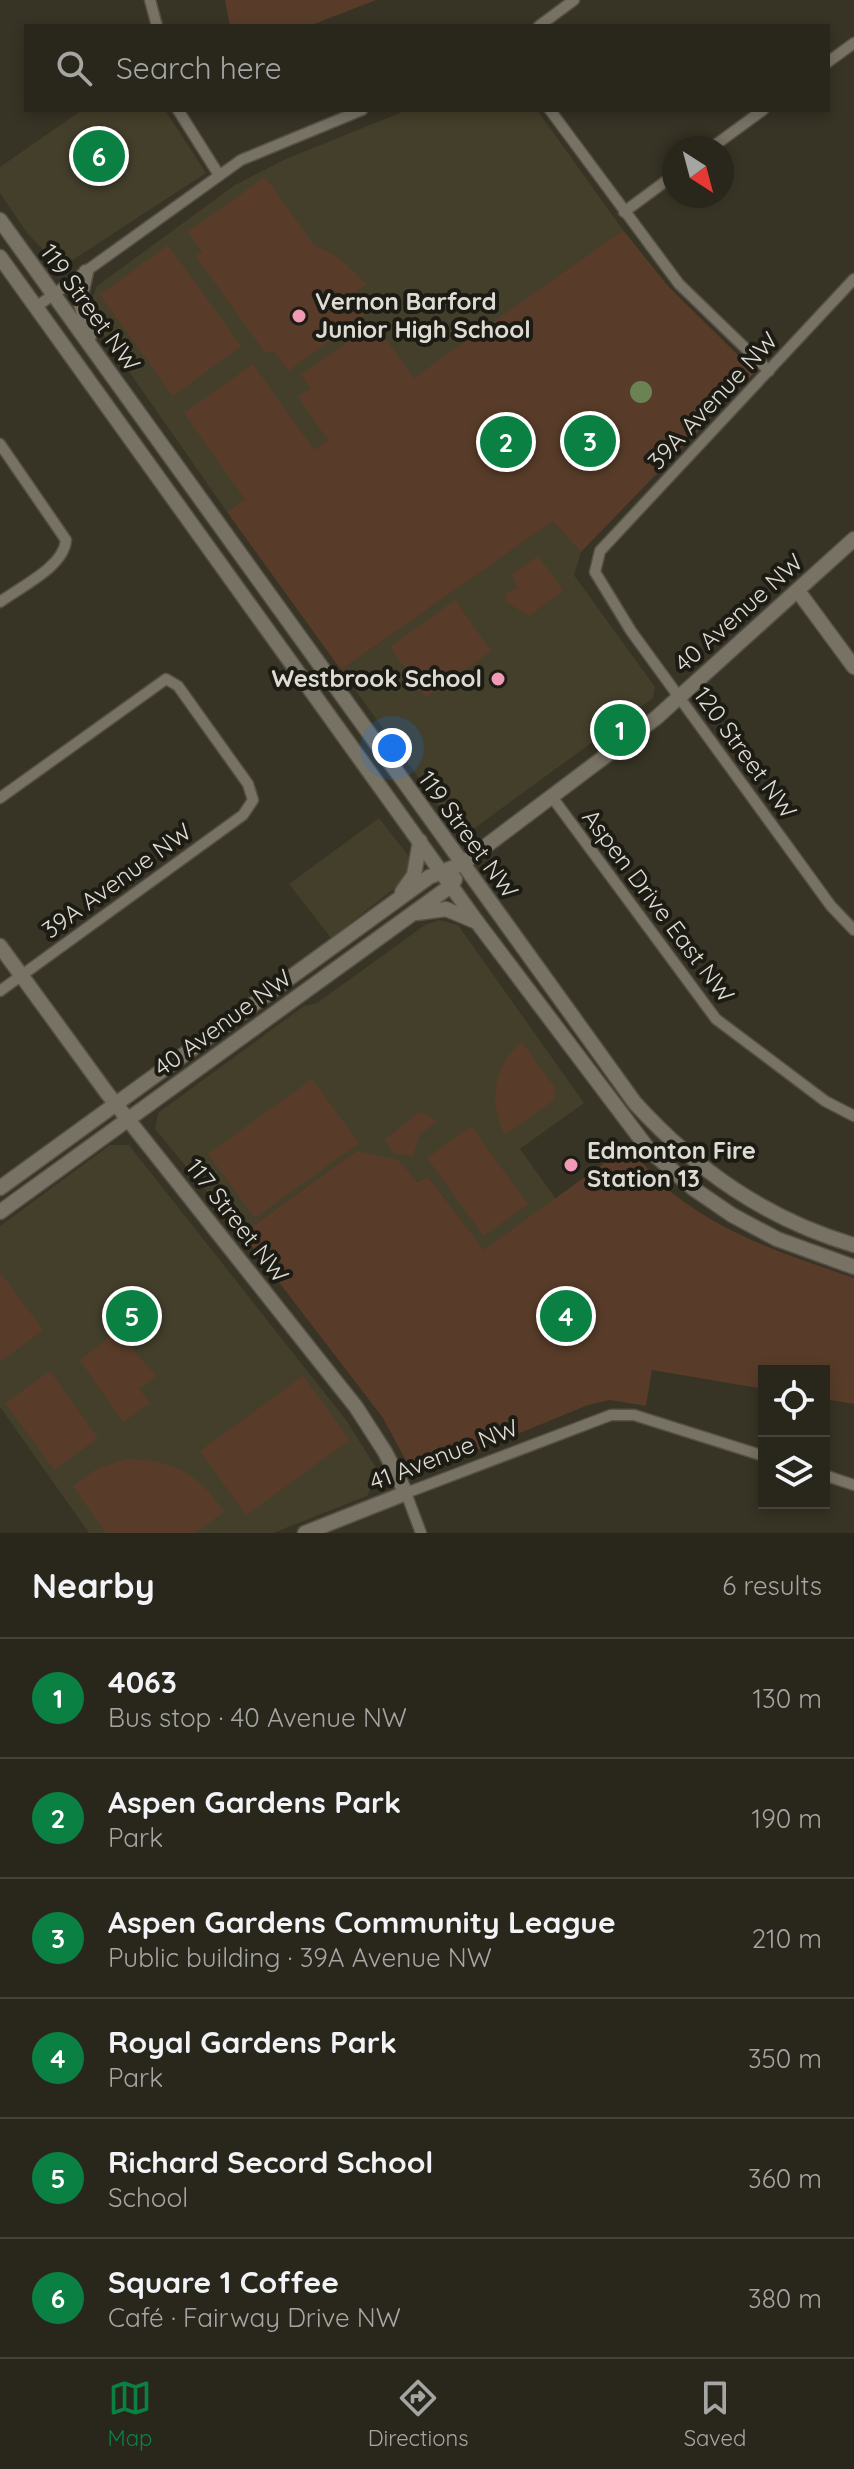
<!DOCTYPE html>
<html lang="en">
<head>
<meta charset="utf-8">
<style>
  :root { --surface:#29261c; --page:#353229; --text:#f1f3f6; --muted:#a5a5a3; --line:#45433b; --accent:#0b8043 }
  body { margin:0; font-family:Quicksand,sans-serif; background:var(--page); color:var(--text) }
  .controls { position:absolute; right:24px; bottom:24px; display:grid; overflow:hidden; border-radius:0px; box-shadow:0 4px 12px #0003 }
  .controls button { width:72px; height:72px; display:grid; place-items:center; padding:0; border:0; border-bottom:2px solid var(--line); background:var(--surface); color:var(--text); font:40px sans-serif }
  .compass { position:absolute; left:662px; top:136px; width:72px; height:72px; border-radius:50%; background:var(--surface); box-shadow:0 4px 12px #0003; rotate:144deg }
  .you { position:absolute; left:392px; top:748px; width:28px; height:28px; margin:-20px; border:6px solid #fff; border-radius:50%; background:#1a73e8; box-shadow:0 0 0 12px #1a73e833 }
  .badge { display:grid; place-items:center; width:52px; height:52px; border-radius:50%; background:var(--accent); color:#fff; font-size:26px; font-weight:700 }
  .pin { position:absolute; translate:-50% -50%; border:4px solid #fff; box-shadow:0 2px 8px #0006 }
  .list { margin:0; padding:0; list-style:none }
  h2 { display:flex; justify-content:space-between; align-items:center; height:104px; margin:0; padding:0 32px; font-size:34px }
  h2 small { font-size:26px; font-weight:400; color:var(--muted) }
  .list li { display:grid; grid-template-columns:52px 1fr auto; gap:24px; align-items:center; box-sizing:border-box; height:120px; padding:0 32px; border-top:2px solid var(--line) }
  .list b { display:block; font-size:30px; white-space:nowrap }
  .list p { margin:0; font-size:26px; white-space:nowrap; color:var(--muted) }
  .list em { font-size:26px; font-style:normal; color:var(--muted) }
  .icon { flex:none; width:44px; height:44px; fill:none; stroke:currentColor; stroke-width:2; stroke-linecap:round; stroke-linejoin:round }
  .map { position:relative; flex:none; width:854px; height:1533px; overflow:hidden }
  .search { position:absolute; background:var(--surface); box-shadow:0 4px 12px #0003; left:24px; right:24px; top:24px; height:88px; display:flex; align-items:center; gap:20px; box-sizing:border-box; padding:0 28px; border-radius:0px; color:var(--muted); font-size:30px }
  .sheet { height:824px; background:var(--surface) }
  nav { display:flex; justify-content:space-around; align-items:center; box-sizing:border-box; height:112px; border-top:2px solid var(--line); background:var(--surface); font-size:22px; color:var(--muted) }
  nav a { display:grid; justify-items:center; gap:4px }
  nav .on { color:var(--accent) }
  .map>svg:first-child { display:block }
  .built { fill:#443f2b }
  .green { fill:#583c29 }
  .water { fill:#6b8354 }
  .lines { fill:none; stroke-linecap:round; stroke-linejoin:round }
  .street-casing { stroke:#545045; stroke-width:13 }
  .secondary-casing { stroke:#545045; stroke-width:17 }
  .street { stroke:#777263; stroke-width:10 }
  .secondary { stroke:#777263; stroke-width:14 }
  .poi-dot { fill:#f09ab6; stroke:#1c1b14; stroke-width:3 }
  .labels { text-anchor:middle; stroke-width:8; stroke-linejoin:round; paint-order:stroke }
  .poi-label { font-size:24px; font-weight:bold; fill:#dedbd3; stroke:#1c1b14; text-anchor:start }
  .street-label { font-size:24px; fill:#dedbd3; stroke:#1c1b14 }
</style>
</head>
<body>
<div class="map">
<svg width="854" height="1533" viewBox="0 0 854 1533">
  <rect width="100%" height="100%" fill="#373325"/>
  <g class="built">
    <path d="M82 110H165L206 173 65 265 56 263 27 233 0 193V167Z"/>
    <path d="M407 110H537L623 230 227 512 100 330 91 301 97 286 235 185 286 159Z"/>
    <path d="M554 520 581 552 574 575 655 687 653 698 468 833 460 823H451L341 670Z"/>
    <path d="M379 818 410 858 411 865 405 880 331 938 289 884Z"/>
    <path d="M440 920 458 925 584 1103 520 1149 556 1199 484 1251 428 1177 417 1182 356 1151 242 1234 155 1129 158 1113 304 1006 317 1003 425 925Z"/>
    <path d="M110 1145H129L346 1420 379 1472 367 1496 273 1533H89L0 1407V1226Z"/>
  </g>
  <g class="green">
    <path d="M225 0H376L309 26H230Z"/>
    <path d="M265 177 314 245 339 258 366 284 351 295 365 315 288 371 273 350 266 354 196 256 202 252 188 232Z"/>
    <path d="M623 230 667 285 755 372 581 552 553 521 341 670 227 512 245 499 184 413 253 364 314 450 328 440 297 396 311 389 301 375 374 323 414 378Z"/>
    <path d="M168 245 241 346 173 396 100 295Z"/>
    <path d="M538 556 563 590 529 616 506 602V594L517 588 512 574Z"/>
    <path d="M455 600 491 651 426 698 390 647Z"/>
    <path d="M522 1042 555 1088 554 1100 505 1135C488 1101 493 1066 522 1042Z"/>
    <path d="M312 1079 359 1143 255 1218 208 1154Z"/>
    <path d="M419 1112 438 1121 419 1135 413 1156 393 1153 385 1140Z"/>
    <path d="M471 1126 528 1204 484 1236 427 1158Z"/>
    <path d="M629 1145C639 1157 649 1173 661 1183 714 1232 787 1255 854 1278V1404L824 1399V1371H764V1389L652 1370 646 1406 610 1400 588 1405 414 1476 383 1418 242 1234 356 1151 398 1160 417 1182 428 1177 484 1250Z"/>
    <path d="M0 1272 43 1330 0 1362Z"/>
    <path d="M117 1331 156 1376 139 1389 150 1403 123 1422 80 1360Z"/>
    <path d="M50 1371 98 1438 54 1470 5 1403Z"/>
    <path d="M303 1376 350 1440 246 1515 200 1451Z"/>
    <path d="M126 1459C172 1459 199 1474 224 1512L195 1533H106L73 1486 98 1468Z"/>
  </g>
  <circle class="water" cx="641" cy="392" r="11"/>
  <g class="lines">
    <defs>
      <g id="street">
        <path d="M150 0 157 26"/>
        <path d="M539 26 574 0"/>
        <path d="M828 62 854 43"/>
        <path d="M178 110 219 175"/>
        <path d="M550 110 679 284 769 371"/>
        <path d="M711 148 763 110"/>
        <path d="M624 212 674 175"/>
        <path d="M854 279 600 551 595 572 631 631 831 906 854 930"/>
        <path d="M36 307 241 160 362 110"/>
        <path d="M0 444 66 540C64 567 20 587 0 602"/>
        <path d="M552 797 716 1019 825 1101 854 1116"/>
        <path d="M0 798 166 679 178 686 248 784 253 800 243 815 0 991"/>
        <path d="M824 1475 854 1485"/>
        <path d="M421 1533 406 1493 611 1415H634L764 1456"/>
      </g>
      <g id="secondary">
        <path d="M0 220 635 1103C696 1170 766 1219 854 1245"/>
        <path d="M0 257 477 922 649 1150 694 1189 732 1215 777 1239 854 1267"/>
        <path d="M86 272 80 299 89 336"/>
        <path d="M798 591 854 667"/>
        <path d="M402 892 414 875 420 841"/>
        <path d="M417 913 446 909 477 922"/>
        <path d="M0 946 107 1093 356 1407 385 1452 406 1493 305 1533"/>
        <path d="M0 1188 429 877 462 864 656 718 854 539"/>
        <path d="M0 1212 452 885 455 879"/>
      </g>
    </defs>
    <use href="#street" class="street-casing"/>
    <use href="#secondary" class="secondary-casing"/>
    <use href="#street" class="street"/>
    <use href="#secondary" class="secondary"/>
  </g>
  <g class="poi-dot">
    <circle cx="299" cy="316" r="8"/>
    <circle cx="498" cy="679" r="8"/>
    <circle cx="571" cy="1165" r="8"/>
  </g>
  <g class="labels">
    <g class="poi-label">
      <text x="315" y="310">Vernon Barford<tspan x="315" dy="28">Junior High School</tspan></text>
      <text x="482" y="687" text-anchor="end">Westbrook School</text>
      <text x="587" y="1159">Edmonton Fire<tspan x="587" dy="28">Station 13</tspan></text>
    </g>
    <g class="street-label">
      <text transform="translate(90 308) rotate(54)" y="8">119 Street NW</text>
      <text transform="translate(713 401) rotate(-47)" y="8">39A Avenue NW</text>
      <text transform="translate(739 613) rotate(-42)" y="8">40 Avenue NW</text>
      <text transform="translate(745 753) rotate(54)" y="8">120 Street NW</text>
      <text transform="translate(468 835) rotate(54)" y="8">119 Street NW</text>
      <text transform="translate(117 881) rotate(-36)" y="8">39A Avenue NW</text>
      <text transform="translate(658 906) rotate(53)" y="8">Aspen Drive East NW</text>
      <text transform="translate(223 1023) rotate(-36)" y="8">40 Avenue NW</text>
      <text transform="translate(237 1221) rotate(52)" y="8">117 Street NW</text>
      <text transform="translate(444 1455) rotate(-21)" y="8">41 Avenue NW</text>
    </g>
  </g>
</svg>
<div class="controls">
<button><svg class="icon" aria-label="locate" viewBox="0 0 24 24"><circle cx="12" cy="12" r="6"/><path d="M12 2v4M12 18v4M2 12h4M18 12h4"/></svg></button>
<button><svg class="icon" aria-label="layers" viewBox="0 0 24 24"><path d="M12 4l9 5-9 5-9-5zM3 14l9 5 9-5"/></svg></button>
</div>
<svg class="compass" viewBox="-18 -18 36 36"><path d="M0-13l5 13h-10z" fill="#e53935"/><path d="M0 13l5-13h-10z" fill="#a5a5a3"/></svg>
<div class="you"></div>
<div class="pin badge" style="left:620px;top:730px">1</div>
<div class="pin badge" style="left:506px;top:442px">2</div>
<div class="pin badge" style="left:590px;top:441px">3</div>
<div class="pin badge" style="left:566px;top:1316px">4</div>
<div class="pin badge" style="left:132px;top:1316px">5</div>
<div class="pin badge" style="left:99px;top:156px">6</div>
<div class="search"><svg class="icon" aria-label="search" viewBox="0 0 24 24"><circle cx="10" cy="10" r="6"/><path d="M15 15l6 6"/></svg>Search here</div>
</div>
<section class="sheet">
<h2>Nearby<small>6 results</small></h2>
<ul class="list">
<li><span class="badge">1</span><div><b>4063</b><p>Bus stop · 40 Avenue NW</p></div><em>130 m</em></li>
<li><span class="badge">2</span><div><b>Aspen Gardens Park</b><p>Park</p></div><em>190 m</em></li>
<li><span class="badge">3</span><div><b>Aspen Gardens Community League</b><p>Public building · 39A Avenue NW</p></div><em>210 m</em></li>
<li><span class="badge">4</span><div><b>Royal Gardens Park</b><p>Park</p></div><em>350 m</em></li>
<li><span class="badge">5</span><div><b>Richard Secord School</b><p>School</p></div><em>360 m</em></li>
<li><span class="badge">6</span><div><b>Square 1 Coffee</b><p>Café · Fairway Drive NW</p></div><em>380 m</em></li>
</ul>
</section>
<nav>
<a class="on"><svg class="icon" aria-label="map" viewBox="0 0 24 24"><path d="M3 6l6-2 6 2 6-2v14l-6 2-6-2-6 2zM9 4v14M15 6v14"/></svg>Map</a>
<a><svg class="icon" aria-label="directions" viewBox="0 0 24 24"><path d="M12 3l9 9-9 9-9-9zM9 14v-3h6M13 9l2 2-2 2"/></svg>Directions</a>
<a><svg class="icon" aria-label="saved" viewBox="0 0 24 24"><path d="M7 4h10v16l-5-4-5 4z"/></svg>Saved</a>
</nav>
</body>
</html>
